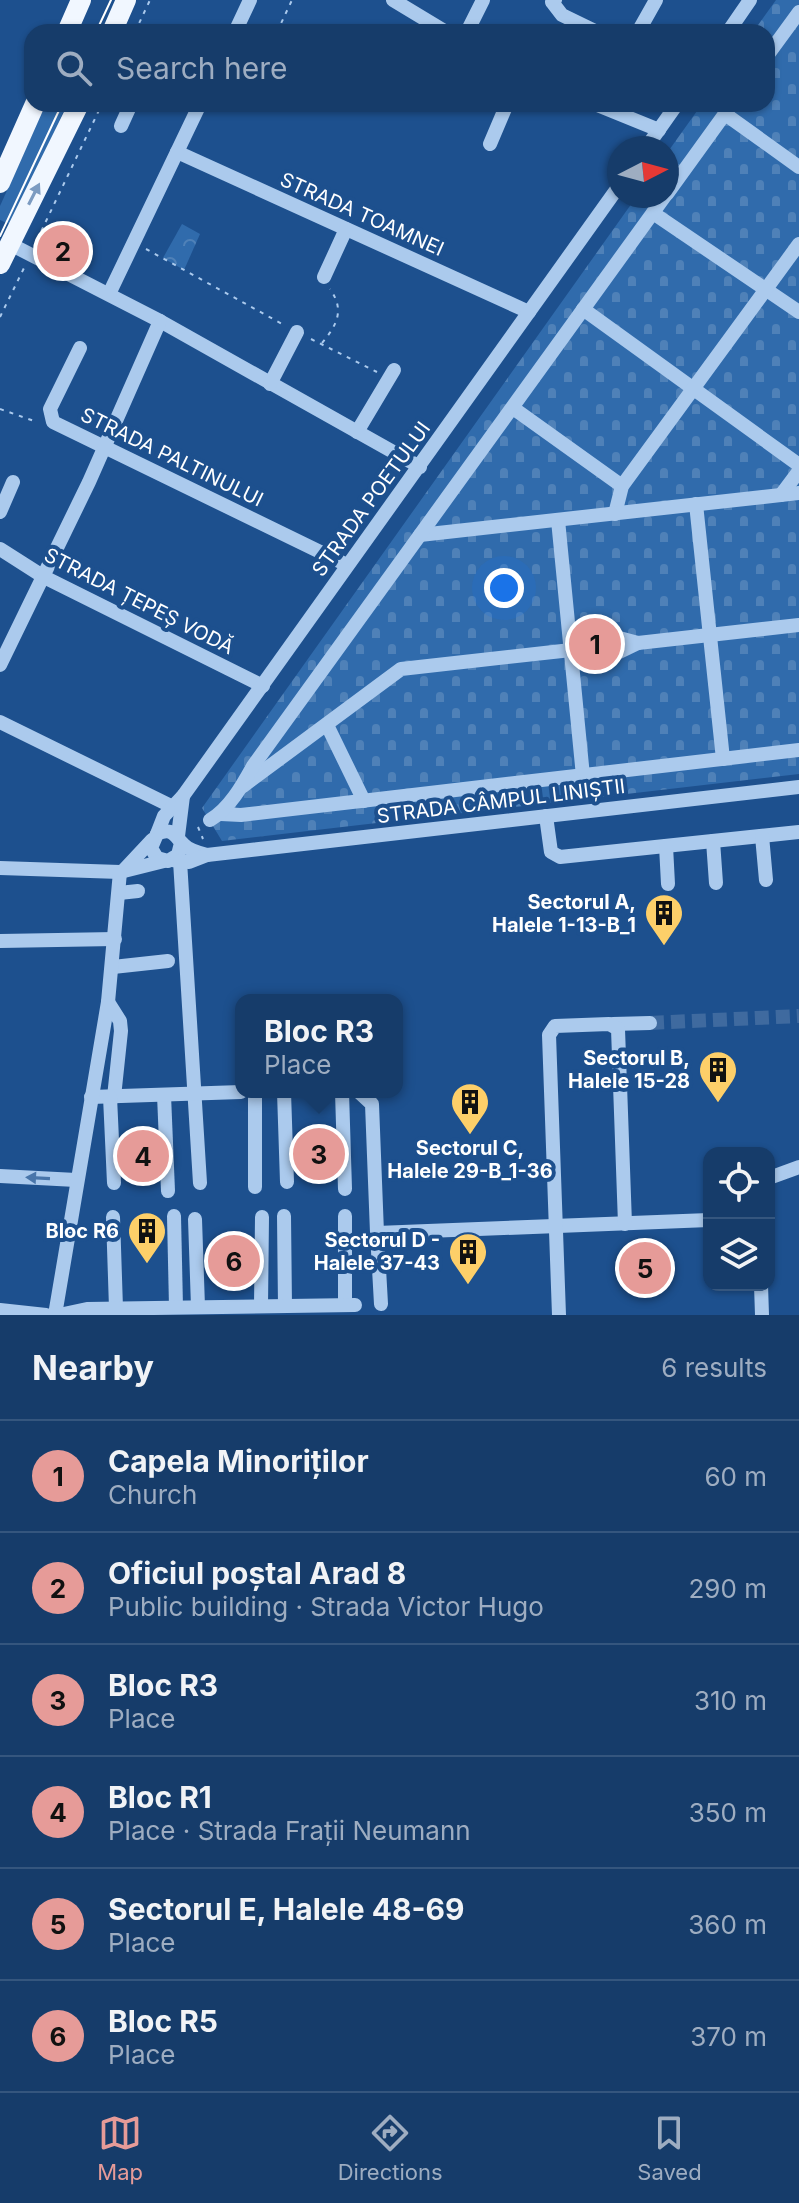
<!DOCTYPE html>
<html lang="en">
<head>
<meta charset="utf-8">
<style>
  :root { --surface:#163c6a; --page:#234772; --text:#f1f3f6; --muted:#9eadc1; --line:#35567e; --accent:#e69b98 }
  body { margin:0; font-family:Inter,sans-serif; background:var(--page); color:var(--text) }
  .controls { position:absolute; right:24px; bottom:24px; display:grid; overflow:hidden; border-radius:16px; box-shadow:0 2px 6px #0004 }
  .controls button { width:72px; height:72px; display:grid; place-items:center; padding:0; border:0; border-bottom:2px solid var(--line); background:var(--surface); color:var(--text); font:40px sans-serif }
  .compass { position:absolute; left:607px; top:136px; width:72px; height:72px; border-radius:50%; background:var(--surface); box-shadow:0 2px 6px #0004; rotate:84deg }
  .you { position:absolute; left:504px; top:588px; width:28px; height:28px; margin:-20px; border:6px solid #fff; border-radius:50%; background:#1a73e8; box-shadow:0 0 0 12px #1a73e833 }
  .badge { display:grid; place-items:center; width:52px; height:52px; border-radius:50%; background:var(--accent); color:#111; font-size:26px; font-weight:700 }
  .pin { position:absolute; translate:-50% -50%; border:4px solid #fff; box-shadow:0 2px 8px #0006 }
  .popup { position:absolute; left:235px; top:994px; width:168px; height:104px; box-sizing:border-box; display:grid; place-content:center; border-radius:16px; background:var(--surface); filter:drop-shadow(0 2px 6px #0005); font-size:26px; white-space:nowrap; color:var(--muted) }
  .popup b { font-size:30px; color:var(--text) }
  .popup::after { content:''; position:absolute; left:50%; top:100%; margin-left:-16px; border:16px solid transparent; border-top-color:var(--surface) }
  .list { margin:0; padding:0; list-style:none }
  h2 { display:flex; justify-content:space-between; align-items:center; height:104px; margin:0; padding:0 32px; font-size:34px }
  h2 small { font-size:26px; font-weight:400; color:var(--muted) }
  .list li { display:grid; grid-template-columns:52px 1fr auto; gap:24px; align-items:center; box-sizing:border-box; height:112px; padding:0 32px; border-top:2px solid var(--line) }
  .list b { display:block; font-size:30px; white-space:nowrap }
  .list p { margin:0; font-size:26px; white-space:nowrap; color:var(--muted) }
  .list em { font-size:26px; font-style:normal; color:var(--muted) }
  .icon { flex:none; width:44px; height:44px; fill:none; stroke:currentColor; stroke-width:2; stroke-linecap:round; stroke-linejoin:round }
  .map { position:relative; flex:none; width:799px; height:1315px; overflow:hidden }
  .search { position:absolute; background:var(--surface); box-shadow:0 2px 6px #0004; left:24px; right:24px; top:24px; height:88px; display:flex; align-items:center; gap:20px; box-sizing:border-box; padding:0 28px; border-radius:24px; color:var(--muted); font-size:30px }
  .sheet { height:776px; background:var(--surface) }
  nav { display:flex; justify-content:space-around; align-items:center; box-sizing:border-box; height:112px; border-top:2px solid var(--line); background:var(--surface); font-size:22px; color:var(--muted) }
  nav a { display:grid; justify-items:center; gap:4px }
  nav .on { color:var(--accent) }
  .map>svg:first-child { display:block }
  .grass { fill:#306bac }
  .cemetery { fill:url(#cemetery-stones) }
  .park { fill:url(#park-crowns) }
  .lines { fill:none; stroke-linecap:round; stroke-linejoin:round }
  .minor-tunnel { stroke:#3f6a9f; stroke-width:14; stroke-dasharray:14 7; stroke-linecap:butt }
  .path { stroke:#abcaed; stroke-width:2; stroke-dasharray:4 6; stroke-linecap:butt }
  .minor { stroke:#abcaed; stroke-width:14 }
  .major { stroke:#f1f7ff; stroke-width:20 }
  .tram { stroke:#fff; stroke-width:2 }
  .oneway { fill:#7c9bc1 }
  .oneway2 { fill:#4875aa }
  .labels { text-anchor:middle; stroke-width:8; stroke-linejoin:round; paint-order:stroke }
  .street-label { font-size:20px; fill:#fff; stroke:#1d508e }
  .poi-label { font-size:20px; font-weight:bold; fill:#fff; stroke:#1d508e; text-anchor:end }
</style>
</head>
<body>
<div class="map">
<svg width="799" height="1315" viewBox="0 0 799 1315">
  <defs>
    <pattern id="cemetery-stones" width="16" height="16" patternUnits="userSpaceOnUse" patternTransform="scale(2)"><rect width="16" height="16" fill="#306bac"/><path d="M2 7V4a2 2 0 0 1 4 0v3zM10 15v-3a2 2 0 0 1 4 0v3z" fill="#4f81b8"/></pattern>
    <pattern id="park-crowns" width="20" height="18" patternUnits="userSpaceOnUse" patternTransform="scale(2)"><rect width="20" height="18" fill="#306bac"/><path d="M2 6a3 3 0 1 1 6 0M12 15a3 3 0 1 1 6 0" fill="none" stroke="#4f81b8"/></pattern>
  </defs>
  <rect width="100%" height="100%" fill="#1d508e"/>
  <path class="grass" d="M46 104H67L11 225 0 220V206Z"/>
  <path class="cemetery" d="M776 0H799V774L222 841 202 808 637 196H667V153L702 104H767V32H753Z"/>
  <path class="park" d="M182 224 200 234 184 270 163 258Z"/>
  <g class="lines">
    <path class="minor-tunnel" d="M650 1023 799 1016"/>
    <g class="path">
      <path d="M135 32 150 0"/>
      <path d="M277 32 292 0"/>
      <path d="M239 111 243 104"/>
      <path d="M37 240 102 104"/>
      <path d="M146 249 284 325"/>
      <path d="M0 317 24 268"/>
      <path d="M311 339 377 372"/>
      <path d="M322 343C337 325 345 310 330 289"/>
      <path d="M0 409 37 422"/>
      <path d="M198 827 203 839"/>
    </g>
    <g class="minor">
      <path d="M393 0 446 32"/>
      <path d="M555 0 552 2 562 15 597 32"/>
      <path d="M235 32 250 0"/>
      <path d="M467 32 483 0"/>
      <path d="M638 32 656 0"/>
      <path d="M728 32 750 0"/>
      <path d="M767 56 799 12"/>
      <path d="M595 104 659 130"/>
      <path d="M725 114 799 167"/>
      <path d="M121 126 131 104"/>
      <path d="M490 144 507 104"/>
      <path d="M646 148 677 104"/>
      <path d="M177 152 529 312"/>
      <path d="M667 194 732 104"/>
      <path d="M653 213 799 312"/>
      <path d="M10 244 160 321 420 467"/>
      <path d="M324 277 346 229"/>
      <path d="M109 294 200 104"/>
      <path d="M583 309 799 465"/>
      <path d="M80 348 50 409 53 422 347 565"/>
      <path d="M270 384 297 332"/>
      <path d="M513 408 622 486"/>
      <path d="M357 432 394 370"/>
      <path d="M781 495 799 471"/>
      <path d="M696 504 723 759"/>
      <path d="M0 512 13 482"/>
      <path d="M615 514 622 486 799 244"/>
      <path d="M558 520 583 776"/>
      <path d="M420 535 799 493"/>
      <path d="M0 549 44 577 263 686"/>
      <path d="M570 640 608 635 638 643 799 625"/>
      <path d="M572 659 611 656 638 643"/>
      <path d="M0 665 89 482 160 321"/>
      <path d="M0 722 171 806"/>
      <path d="M327 725 364 801"/>
      <path d="M243 786 401 669 571 650"/>
      <path d="M221 814 241 815 799 750"/>
      <path d="M546 816 551 852 560 857 799 832"/>
      <path d="M210 820C229 809 242 786 253 766L665 196"/>
      <path d="M157 834 164 816 183 796 619 186"/>
      <path d="M178 836 183 796"/>
      <path d="M762 836 766 880"/>
      <path d="M713 841 716 883"/>
      <path d="M181 843 178 855 168 861 157 858 151 848 157 834C172 827 174 835 183 844 188 850 199 853 207 855"/>
      <path d="M666 846 668 884"/>
      <path d="M172 860 189 862 207 855 799 787"/>
      <path d="M180 861 200 1183"/>
      <path d="M0 868 120 872 164 861"/>
      <path d="M123 871 152 840"/>
      <path d="M119 893 138 891"/>
      <path d="M0 941 115 939"/>
      <path d="M113 967 168 961"/>
      <path d="M108 1002 120 1021 121 1031 114 1097"/>
      <path d="M613 1024 650 1023"/>
      <path d="M255 1092V1187"/>
      <path d="M284 1092 287 1182"/>
      <path d="M342 1092 345 1189"/>
      <path d="M359 1092 372 1104 377 1233"/>
      <path d="M164 1095 168 1191"/>
      <path d="M91 1097 241 1092"/>
      <path d="M110 1097 114 1183"/>
      <path d="M0 1176 76 1180"/>
      <path d="M769 1178 799 1167"/>
      <path d="M174 1216 176 1307"/>
      <path d="M284 1216 285 1306"/>
      <path d="M113 1217 116 1308"/>
      <path d="M195 1219 198 1307"/>
      <path d="M761 1285 762 1315"/>
      <path d="M345 1304V1216"/>
      <path d="M381 1304 377 1233 709 1220"/>
      <path d="M261 1306 262 1217"/>
      <path d="M0 1310 46 1315"/>
      <path d="M55 1315 108 1002 120 872"/>
      <path d="M59 1315 87 1309 355 1305"/>
      <path d="M559 1315 549 1035 555 1026 609 1024 618 1029 625 1224"/>
    </g>
    <g class="major">
      <path d="M67 32 81 0"/>
      <path d="M112 32 126 0"/>
      <path d="M0 183 35 104"/>
      <path d="M0 264 79 104"/>
    </g>
    <g class="tram">
      <path d="M96 32 111 0"/>
      <path d="M0 236 62 104"/>
    </g>
  </g>
  <defs><path id="oneway-solid" d="M-6-.8H1V-3.2L6.5 0L1 3.2V.8H-6Z" transform="scale(2)"/></defs>
  <use class="oneway" href="#oneway-solid" transform="translate(34 194) rotate(-63)"/>
  <use class="oneway2" href="#oneway-solid" transform="translate(38 1178) rotate(-177)"/>
  <defs>
    <symbol id="building-pin" viewBox="-11 -11 22 30"><path d="M0 17L-7.5 6A9.5 9.5 0 1 1 7.5 6Z" fill="#fdcf69" stroke="#1d508e"/><path d="M-4-6H4V6H1V3H-1V6H-4ZM-2.5-4.3h1.7v1.8h-1.7ZM.8-4.3h1.7v1.8H.8ZM-2.5-1h1.7V.8h-1.7ZM.8-1h1.7V.8H.8Z" fill="#111"/></symbol>
  </defs>
  <g fill-rule="evenodd">
    <use href="#building-pin" x="642" y="891" width="44" height="60"/>
    <use href="#building-pin" x="696" y="1048" width="44" height="60"/>
    <use href="#building-pin" x="448" y="1080" width="44" height="60"/>
    <use href="#building-pin" x="125" y="1209" width="44" height="60"/>
    <use href="#building-pin" x="446" y="1230" width="44" height="60"/>
  </g>
  <g class="labels">
    <g class="street-label">
      <text transform="translate(362 214) rotate(24)" y="7">STRADA TOAMNEI</text>
      <text transform="translate(172 457) rotate(26)" y="7">STRADA PALTINULUI</text>
      <text transform="translate(371 499) rotate(-54)" y="7">STRADA POETULUI</text>
      <text transform="translate(139 601) rotate(27)" y="7">STRADA ȚEPEȘ VODĂ</text>
      <text transform="translate(501 801) rotate(-7)" y="7">STRADA CÂMPUL LINIȘTII</text>
    </g>
    <g class="poi-label">
      <text x="636" y="909">Sectorul A,<tspan x="636" dy="23">Halele 1-13-B_1</tspan></text>
      <text x="690" y="1065">Sectorul B,<tspan x="690" dy="23">Halele 15-28</tspan></text>
      <text x="470" y="1155" text-anchor="middle">Sectorul C,<tspan x="470" dy="23">Halele 29-B_1-36</tspan></text>
      <text x="119" y="1238">Bloc R6</text>
      <text x="440" y="1247">Sectorul D -<tspan x="440" dy="23">Halele 37-43</tspan></text>
    </g>
  </g>
</svg>
<div class="controls">
<button><svg class="icon" aria-label="locate" viewBox="0 0 24 24"><circle cx="12" cy="12" r="6"/><path d="M12 2v4M12 18v4M2 12h4M18 12h4"/></svg></button>
<button><svg class="icon" aria-label="layers" viewBox="0 0 24 24"><path d="M12 4l9 5-9 5-9-5zM3 14l9 5 9-5"/></svg></button>
</div>
<svg class="compass" viewBox="-18 -18 36 36"><path d="M0-13l5 13h-10z" fill="#e53935"/><path d="M0 13l5-13h-10z" fill="#9eadc1"/></svg>
<div class="you"></div>
<div class="pin badge" style="left:595px;top:644px">1</div>
<div class="pin badge" style="left:63px;top:251px">2</div>
<div class="pin badge" style="left:319px;top:1154px">3</div>
<div class="popup"><b>Bloc R3</b>Place</div>
<div class="pin badge" style="left:143px;top:1156px">4</div>
<div class="pin badge" style="left:645px;top:1268px">5</div>
<div class="pin badge" style="left:234px;top:1261px">6</div>
<div class="search"><svg class="icon" aria-label="search" viewBox="0 0 24 24"><circle cx="10" cy="10" r="6"/><path d="M15 15l6 6"/></svg>Search here</div>
</div>
<section class="sheet">
<h2>Nearby<small>6 results</small></h2>
<ul class="list">
<li><span class="badge">1</span><div><b>Capela Minoriților</b><p>Church</p></div><em>60 m</em></li>
<li><span class="badge">2</span><div><b>Oficiul poștal Arad 8</b><p>Public building · Strada Victor Hugo</p></div><em>290 m</em></li>
<li><span class="badge">3</span><div><b>Bloc R3</b><p>Place</p></div><em>310 m</em></li>
<li><span class="badge">4</span><div><b>Bloc R1</b><p>Place · Strada Frații Neumann</p></div><em>350 m</em></li>
<li><span class="badge">5</span><div><b>Sectorul E, Halele 48-69</b><p>Place</p></div><em>360 m</em></li>
<li><span class="badge">6</span><div><b>Bloc R5</b><p>Place</p></div><em>370 m</em></li>
</ul>
</section>
<nav>
<a class="on"><svg class="icon" aria-label="map" viewBox="0 0 24 24"><path d="M3 6l6-2 6 2 6-2v14l-6 2-6-2-6 2zM9 4v14M15 6v14"/></svg>Map</a>
<a><svg class="icon" aria-label="directions" viewBox="0 0 24 24"><path d="M12 3l9 9-9 9-9-9zM9 14v-3h6M13 9l2 2-2 2"/></svg>Directions</a>
<a><svg class="icon" aria-label="saved" viewBox="0 0 24 24"><path d="M7 4h10v16l-5-4-5 4z"/></svg>Saved</a>
</nav>
</body>
</html>
